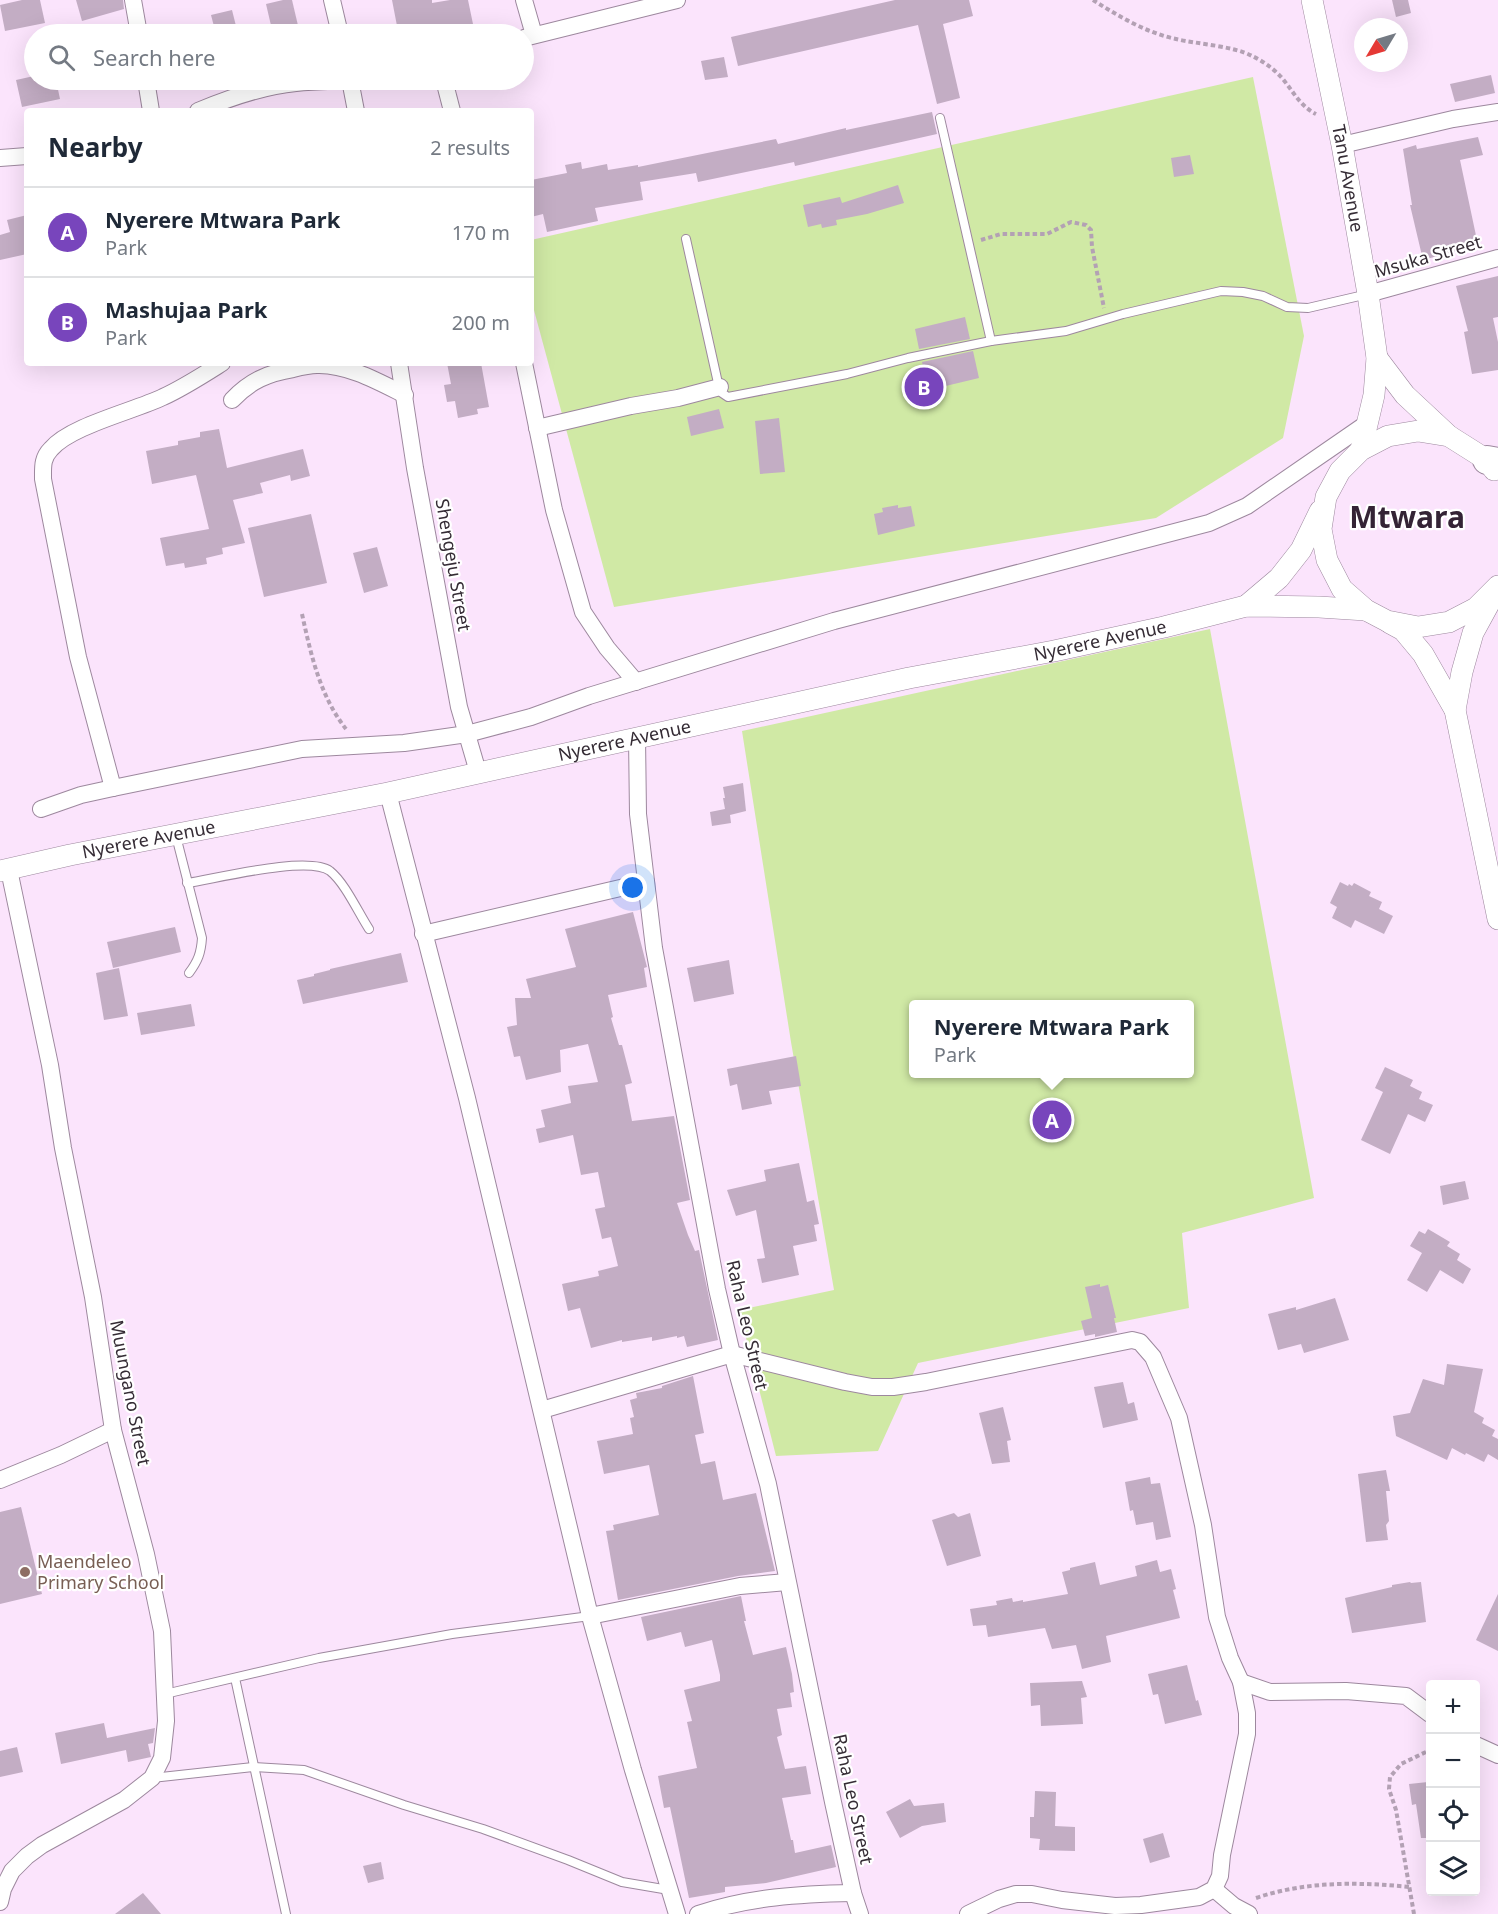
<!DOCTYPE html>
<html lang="en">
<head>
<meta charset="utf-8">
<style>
  :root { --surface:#fff; --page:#f6f6f7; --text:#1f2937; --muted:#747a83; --line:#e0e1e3; --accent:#7845bc }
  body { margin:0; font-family:"Noto Sans",sans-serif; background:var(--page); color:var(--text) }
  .controls { position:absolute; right:18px; bottom:18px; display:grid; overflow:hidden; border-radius:6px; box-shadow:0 6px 24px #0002 }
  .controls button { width:54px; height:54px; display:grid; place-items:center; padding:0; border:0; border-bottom:2px solid var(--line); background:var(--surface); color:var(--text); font:30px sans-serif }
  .compass { position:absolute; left:1354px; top:18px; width:54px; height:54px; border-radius:50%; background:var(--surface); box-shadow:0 6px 24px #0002; rotate:232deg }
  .you { position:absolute; left:633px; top:888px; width:21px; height:21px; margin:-15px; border:4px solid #fff; border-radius:50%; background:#1a73e8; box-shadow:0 0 0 9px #1a73e833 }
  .badge { display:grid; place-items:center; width:39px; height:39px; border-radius:50%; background:var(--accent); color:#fff; font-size:20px; font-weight:700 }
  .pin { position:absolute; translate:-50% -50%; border:3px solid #fff; box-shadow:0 2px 6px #0006 }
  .popup { position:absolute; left:909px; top:1000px; width:285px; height:78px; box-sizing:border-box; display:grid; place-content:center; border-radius:6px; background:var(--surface); filter:drop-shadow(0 2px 4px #0005); font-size:20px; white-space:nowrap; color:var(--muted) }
  .popup b { font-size:22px; color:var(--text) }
  .popup::after { content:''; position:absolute; left:50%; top:100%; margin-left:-12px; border:12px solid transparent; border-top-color:var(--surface) }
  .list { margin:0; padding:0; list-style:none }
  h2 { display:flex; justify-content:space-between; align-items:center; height:78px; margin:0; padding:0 24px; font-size:26px }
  h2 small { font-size:20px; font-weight:400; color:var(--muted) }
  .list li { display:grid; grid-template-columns:39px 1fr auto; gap:18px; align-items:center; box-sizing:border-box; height:90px; padding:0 24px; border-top:2px solid var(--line) }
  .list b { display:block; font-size:22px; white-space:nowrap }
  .list p { margin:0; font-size:20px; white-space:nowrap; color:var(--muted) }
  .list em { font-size:20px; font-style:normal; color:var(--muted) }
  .icon { flex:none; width:33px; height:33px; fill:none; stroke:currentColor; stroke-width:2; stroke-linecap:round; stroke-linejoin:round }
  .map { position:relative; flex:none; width:1498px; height:1914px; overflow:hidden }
  .search { position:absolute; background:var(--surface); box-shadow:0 6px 24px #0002; left:24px; top:24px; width:510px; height:66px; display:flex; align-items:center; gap:15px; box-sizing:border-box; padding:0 21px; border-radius:33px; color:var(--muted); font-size:22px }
  .panel { position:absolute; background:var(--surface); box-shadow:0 6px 24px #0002; left:24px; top:108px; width:510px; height:258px; border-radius:6px }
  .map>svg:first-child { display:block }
  .green { fill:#d0e9a5; fill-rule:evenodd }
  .building { fill:#c3adc4 }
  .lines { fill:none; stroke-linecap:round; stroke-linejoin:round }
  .service-casing { stroke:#9d889e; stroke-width:10 }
  .minor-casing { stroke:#9d889e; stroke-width:18 }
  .tertiary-casing { stroke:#9d889e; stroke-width:22 }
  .trunk-casing { stroke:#9d889e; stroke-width:30 }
  .path { stroke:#b3a1b4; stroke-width:4; stroke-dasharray:4.5 3; stroke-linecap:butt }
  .service { stroke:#fff; stroke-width:8 }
  .minor { stroke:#fff; stroke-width:16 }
  .tertiary { stroke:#fff; stroke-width:21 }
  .trunk { stroke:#fff; stroke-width:28 }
  .education-dot { fill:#8d6e63; stroke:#fff; stroke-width:2 }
  .labels { text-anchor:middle; stroke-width:4.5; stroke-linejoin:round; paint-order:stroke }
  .street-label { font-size:18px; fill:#352c35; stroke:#fff }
  .education-label { font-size:18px; fill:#785e54; stroke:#fff; text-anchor:start }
  .town-label { font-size:30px; font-weight:bold; fill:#342335; stroke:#fff }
</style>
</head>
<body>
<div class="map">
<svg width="1498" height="1914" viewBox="0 0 1498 1914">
  <rect width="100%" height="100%" fill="#fbe4fc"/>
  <g class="green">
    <path d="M1253 77 1304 336 1283 438 1156 518 614 607 531 299V240Z"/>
    <path d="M1210 629 1314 1198 1182 1233 1189 1308 918 1363 878 1451 776 1456 739 1310 834 1290 791 1042 742 731ZM914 1004H1190V1074H914Z"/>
  </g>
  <g class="building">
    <path d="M22 0H40L45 23 5 31 0 5Z"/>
    <path d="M76 0H123L124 9 82 21Z"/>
    <path d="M283 0H292L300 34H273L266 4Z"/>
    <path d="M392 0H432V3L450 0H468L473 24 423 33 422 28 398 31Z"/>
    <path d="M895 0H969L973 16 943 24 960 98 937 104 918 25 738 66 731 37Z"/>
    <path d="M1392 0H1408L1411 13 1396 17Z"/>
    <path d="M232 10 238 34H216L211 15Z"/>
    <path d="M724 57 728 77 705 80 701 61Z"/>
    <path d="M1491 75 1495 93 1455 102 1450 84Z"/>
    <path d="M34 76V80H56L60 99 22 107 16 80Z"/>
    <path d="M932 112 937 134 795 166 794 162 698 182 696 173 640 182 643 200 595 208 598 221 547 232 543 214 531 217V180L567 173 565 165 581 162 582 169 607 164 608 170 638 165V167L776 139 778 144 846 128V130Z"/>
    <path d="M1478 137 1483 155 1460 160 1478 245 1423 260 1410 205H1412L1403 149 1416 145 1417 149Z"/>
    <path d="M1190 155 1194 174 1174 177 1171 158Z"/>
    <path d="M898 185 904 203 867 214 836 220 837 225 822 228 821 224 808 227 803 205 840 197 842 203Z"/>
    <path d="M27 215V254L0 260V235L10 232 7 220Z"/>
    <path d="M1498 276V317L1493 318 1498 342V370L1472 374 1464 332 1468 331 1456 286Z"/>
    <path d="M965 317 970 339 919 349 915 329Z"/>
    <path d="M973 351 979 378 929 390 922 362Z"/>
    <path d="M447 363H481L489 407 477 409 478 414 458 418 455 401 447 402 444 385 451 384Z"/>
    <path d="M719 409 724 428 691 436 687 417Z"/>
    <path d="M779 418 785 472 760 474 755 421Z"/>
    <path d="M219 429 227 468 303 449 310 476 291 481 290 475 260 483 263 493 233 500 245 543 222 548 223 554 206 558 207 564 185 568 184 563 166 566 160 538 209 529 196 475 152 484 146 451 178 445V441L200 437V432Z"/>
    <path d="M898 505V508L911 506 915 526 878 535 874 514 883 512 882 508Z"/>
    <path d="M311 514 327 583 264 597 248 528Z"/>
    <path d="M377 547 388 586 364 593 353 553Z"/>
    <path d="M743 783 746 811 730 815 731 823 712 826 710 812 725 809 723 798H725L723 787Z"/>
    <path d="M1340 882 1348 886 1349 884 1352 886 1354 883 1371 892 1369 896 1382 902 1379 909 1393 916 1384 934 1355 920 1351 928 1332 918 1337 907 1330 903Z"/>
    <path d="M633 912 647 967 644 968 647 987 608 995 613 1017 611 1018 619 1045H622L632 1083 625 1085 632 1121 674 1116 690 1200 677 1203 688 1235 695 1251 699 1250 718 1340 687 1347 684 1336 677 1338V1336L652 1341V1337L622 1342V1340L591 1348 580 1308 568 1311 562 1284 599 1276 598 1271 618 1266 611 1237 602 1239 595 1209 605 1207 598 1172 581 1175 573 1135 539 1143 536 1129 545 1127 541 1110 571 1103 568 1086 598 1082 588 1044 560 1050 561 1072 526 1080 520 1056 514 1057 507 1027 517 1025 515 998H531L526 979 576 967 565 929Z"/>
    <path d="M175 927 181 952 113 968 107 942Z"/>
    <path d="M401 953 408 982 303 1004 297 980 314 976V974L330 970V969Z"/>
    <path d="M729 960 734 994 694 1002 687 968Z"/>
    <path d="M119 968 128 1016 104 1020 96 973Z"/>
    <path d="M191 1004 195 1026 141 1035 137 1013Z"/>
    <path d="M796 1056 801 1086 769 1091 772 1104 742 1110 737 1084 730 1086 727 1069Z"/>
    <path d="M1385 1067 1413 1080 1410 1086 1422 1092 1419 1099 1433 1105 1425 1122 1408 1114 1390 1154 1361 1140 1383 1092 1375 1088Z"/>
    <path d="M799 1163 807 1202 814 1200 819 1224 814 1225 817 1241 793 1246 799 1275 762 1283 757 1259 765 1258 756 1210 736 1216 727 1190 766 1181 764 1170Z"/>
    <path d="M1465 1181 1469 1199 1443 1205 1440 1186Z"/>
    <path d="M1428 1229 1450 1242 1447 1246 1460 1254 1457 1260 1471 1269 1463 1284 1440 1270 1427 1292 1407 1280 1422 1253 1410 1246 1419 1231 1425 1234Z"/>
    <path d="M1100 1284V1287L1108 1285 1116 1318H1114L1117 1332 1095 1337V1334L1085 1336 1081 1321 1092 1318 1085 1287Z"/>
    <path d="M1335 1298 1349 1340 1304 1353 1301 1344 1278 1350 1268 1314 1296 1307V1310Z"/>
    <path d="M1447 1364 1483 1369 1474 1412 1484 1418 1482 1423 1495 1430 1492 1436 1498 1439V1460L1488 1454 1484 1462 1466 1453 1465 1455 1452 1448 1447 1460 1396 1436 1393 1416 1410 1413 1423 1379 1444 1385Z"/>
    <path d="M693 1376 704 1433 695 1435 701 1464 715 1461 723 1500 756 1493 775 1571 738 1576 618 1600 606 1531 614 1530 613 1525 659 1515 649 1465 604 1474 597 1441 633 1434 630 1418 634 1417 630 1400 637 1398 636 1393 662 1388V1386Z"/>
    <path d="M1123 1382 1128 1404 1134 1402 1138 1420 1103 1428 1094 1387Z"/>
    <path d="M1003 1407 1011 1440 1007 1441 1010 1462 992 1464 979 1413Z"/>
    <path d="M1386 1470 1390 1491H1386L1389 1521 1386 1525 1388 1540 1366 1542 1358 1474Z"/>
    <path d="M1150 1477 1151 1484 1160 1483 1171 1537 1156 1540 1153 1522 1136 1525 1133 1510 1130 1511 1125 1482Z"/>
    <path d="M21 1507 42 1594 0 1604V1512Z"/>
    <path d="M954 1513 958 1517 970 1513 981 1556 947 1566 932 1520Z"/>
    <path d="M1157 1560 1160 1572 1171 1569 1176 1589 1173 1590 1180 1618 1106 1636 1111 1662 1082 1669 1076 1645 1052 1649 1045 1628 988 1637 986 1625 973 1626 970 1609 997 1605 996 1601 1012 1598 1013 1602 1023 1600V1602L1068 1594 1062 1572 1070 1570V1568L1095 1562 1100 1585 1137 1576 1135 1566Z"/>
    <path d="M1410 1582 1411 1583 1421 1582 1426 1622 1352 1633 1345 1598 1392 1587V1585Z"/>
    <path d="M1498 1594V1651L1476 1640Z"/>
    <path d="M741 1596 746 1621H744L753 1655 786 1647 792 1674 794 1692 790 1693 792 1707 777 1709 782 1735 777 1737 785 1769 806 1766 811 1794 782 1798 791 1840H793L795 1853 831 1845 836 1867 766 1883 725 1887V1892L689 1898 670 1807 664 1808 658 1776 697 1768 687 1722 692 1721 684 1690 720 1681V1675L712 1640 685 1647 681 1632 647 1641 641 1617Z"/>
    <path d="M1187 1665 1196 1701 1198 1700 1202 1715 1165 1724 1158 1694 1153 1695 1148 1674Z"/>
    <path d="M1082 1681 1087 1697 1081 1698 1083 1724 1041 1726 1040 1705 1031 1706 1030 1683Z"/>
    <path d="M104 1723 107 1738 155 1728 153 1743 148 1744 151 1757 128 1762 126 1750 61 1764 55 1733Z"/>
    <path d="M17 1747 23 1772 0 1777V1751Z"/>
    <path d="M1428 1782 1429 1788H1431V1838H1421L1416 1804 1412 1805 1409 1784Z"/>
    <path d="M1035 1791 1056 1792 1055 1826 1075 1827V1851L1039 1850 1040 1839 1030 1838V1817H1034Z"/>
    <path d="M910 1799 914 1806 944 1803 946 1822 922 1826 900 1838 886 1812Z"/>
    <path d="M1163 1833 1170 1857 1150 1863 1143 1839Z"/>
    <path d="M381 1862 384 1879 368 1883 363 1866Z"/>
    <path d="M143 1893 161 1914H115Z"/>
  </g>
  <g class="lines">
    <defs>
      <g id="service">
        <path d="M940 118 991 341"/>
        <path d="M686 239 718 383 722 393 728 397 847 374 908 358 991 341 1066 331 1123 314 1221 291 1243 292 1263 296 1287 307 1308 308 1368 294"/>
        <path d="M176 836 202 938C201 953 198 961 189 973"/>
        <path d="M187 883C215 879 308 855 330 871 345 883 358 912 369 929"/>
        <path d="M235 1678 286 1914"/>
        <path d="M165 1694 319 1658 452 1634 590 1616"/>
        <path d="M152 1778 253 1767 304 1770 404 1805 483 1829 568 1860 622 1882 669 1890"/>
      </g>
      <g id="minor">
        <path d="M133 0 139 34"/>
        <path d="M332 0 340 34"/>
        <path d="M524 0 534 35"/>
        <path d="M524 38 677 0"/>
        <path d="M146 80 151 111"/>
        <path d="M350 80 356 111"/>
        <path d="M444 80 452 111"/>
        <path d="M198 111C229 98 263 86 296 83 315 81 333 81 352 80"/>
        <path d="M1342 145 1453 119 1498 112"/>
        <path d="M0 158 27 156"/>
        <path d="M1368 294 1498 258"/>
        <path d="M399 363 415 468 459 707 478 772"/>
        <path d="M524 363 554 510 583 612 607 648 636 682"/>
        <path d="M232 400C250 381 268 373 293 369 301 367 309 365 317 365 347 364 379 382 405 395"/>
        <path d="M537 428 631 406 678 398 720 387"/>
        <path d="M637 737 638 814 654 948 717 1289 732 1354 768 1484 833 1802 853 1893 860 1914"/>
        <path d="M113 788 78 657 43 479C43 467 42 458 51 449 70 426 134 411 163 397 183 388 203 375 222 363"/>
        <path d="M388 793 467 1098 590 1616 633 1770 677 1914"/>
        <path d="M41 809 81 795 113 788 302 749 404 743 467 734 531 717 589 696 834 621 1209 523 1247 506 1366 424"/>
        <path d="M423 934 646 882"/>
        <path d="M542 1410 732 1354 845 1382 872 1387H893L926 1382 1132 1340 1140 1342 1153 1357 1179 1418 1203 1525 1217 1617 1230 1658 1241 1682 1247 1713V1734L1222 1855 1220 1876 1214 1889 1199 1897 1141 1905 1115 1906 1062 1900 1032 1894H1016L999 1899 968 1914"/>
        <path d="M0 1480 61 1455 113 1430"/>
        <path d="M590 1616 740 1586 787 1582"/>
        <path d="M1241 1682 1270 1692 1346 1691 1406 1696 1430 1714"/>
        <path d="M1476 1745 1498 1755"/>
        <path d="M1214 1889 1234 1906 1249 1914"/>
        <path d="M0 1902 3 1889 12 1871 27 1856 42 1845 124 1800 152 1778 162 1758 166 1721 162 1631 146 1554 113 1430 93 1297 63 1148 50 1065 9 870"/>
        <path d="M698 1914C750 1897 799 1894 853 1893"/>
      </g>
      <g id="tertiary">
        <path id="s1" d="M1312 0 1342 145 1368 294 1377 358 1374 395 1361 450"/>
        <path d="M1377 358 1405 395 1449 436"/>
        <path d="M1494 470 1487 460 1449 436 1418 431 1388 436 1361 450 1340 471 1326 497 1321 529 1327 560 1342 589 1366 610 1387 621 1418 627 1449 622 1476 608 1498 586"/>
        <path d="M1246 606 1279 578 1301 550 1320 511"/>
        <path d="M1390 623 1403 630 1423 654 1455 710 1498 919"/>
        <path d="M1455 710 1462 672 1473 633 1491 600"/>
        <path id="s2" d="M0 871 70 855 388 793 909 678 1054 651 1164 627 1246 606 1319 607 1366 610"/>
      </g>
      <path id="trunk" d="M1487 460 1498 462"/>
    </defs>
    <use href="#service" class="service-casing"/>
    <use href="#minor" class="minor-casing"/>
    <use href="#tertiary" class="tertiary-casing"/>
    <use href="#trunk" class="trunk-casing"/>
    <g class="path">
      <path d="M1093 0C1118 16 1147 33 1176 39 1197 44 1234 46 1252 56 1263 61 1274 69 1282 78 1293 91 1300 106 1316 114"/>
      <path d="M981 240 1001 234H1047L1071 222 1086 225 1091 230 1092 247 1104 308"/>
      <path d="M302 614C311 655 320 696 346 729"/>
      <path d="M1256 1898C1306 1881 1358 1882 1410 1887"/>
      <path d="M1414 1914 1396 1810 1389 1789 1390 1777 1401 1764 1430 1750"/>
    </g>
    <use href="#service" class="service"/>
    <use href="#minor" class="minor"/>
    <use href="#tertiary" class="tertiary"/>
    <use href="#trunk" class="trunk"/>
  </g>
  <circle class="education-dot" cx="25" cy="1572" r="6"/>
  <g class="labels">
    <g class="street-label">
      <text dy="6" stroke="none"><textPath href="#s1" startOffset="182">Tanu Avenue</textPath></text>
      <text transform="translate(1428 257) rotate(-16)" y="6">Msuka Street</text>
      <text transform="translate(453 565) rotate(80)" y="6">Shengeju Street</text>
      <text dy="6" stroke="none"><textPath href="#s2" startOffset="1124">Nyerere Avenue</textPath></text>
      <text dy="6" stroke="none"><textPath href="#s2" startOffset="638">Nyerere Avenue</textPath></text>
      <text dy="6" stroke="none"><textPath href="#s2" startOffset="152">Nyerere Avenue</textPath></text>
      <text transform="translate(747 1325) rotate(77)" y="6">Raha Leo Street</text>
      <text transform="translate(130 1393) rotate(79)" y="6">Muungano Street</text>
      <text transform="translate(853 1799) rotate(78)" y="6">Raha Leo Street</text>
    </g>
    <g class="education-label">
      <text x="37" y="1568">Maendeleo<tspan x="37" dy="21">Primary School</tspan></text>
    </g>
    <g class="town-label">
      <text x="1407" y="528">Mtwara</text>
    </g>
  </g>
</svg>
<div class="controls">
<button>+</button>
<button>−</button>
<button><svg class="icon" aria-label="locate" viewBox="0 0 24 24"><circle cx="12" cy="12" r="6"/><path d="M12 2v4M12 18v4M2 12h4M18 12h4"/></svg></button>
<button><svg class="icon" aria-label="layers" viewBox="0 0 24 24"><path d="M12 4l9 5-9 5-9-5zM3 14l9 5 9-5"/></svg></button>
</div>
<svg class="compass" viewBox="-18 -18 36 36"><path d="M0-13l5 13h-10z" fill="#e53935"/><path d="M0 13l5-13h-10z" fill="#747a83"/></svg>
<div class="you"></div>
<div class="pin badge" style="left:1052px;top:1120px">A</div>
<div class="popup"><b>Nyerere Mtwara Park</b>Park</div>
<div class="pin badge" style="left:924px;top:387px">B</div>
<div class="search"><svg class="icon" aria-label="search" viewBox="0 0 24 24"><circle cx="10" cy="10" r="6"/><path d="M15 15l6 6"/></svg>Search here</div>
<section class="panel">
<h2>Nearby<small>2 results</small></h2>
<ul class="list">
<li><span class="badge">A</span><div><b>Nyerere Mtwara Park</b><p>Park</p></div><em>170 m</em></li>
<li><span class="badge">B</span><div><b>Mashujaa Park</b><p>Park</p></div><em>200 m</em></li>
</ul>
</section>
</div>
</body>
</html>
